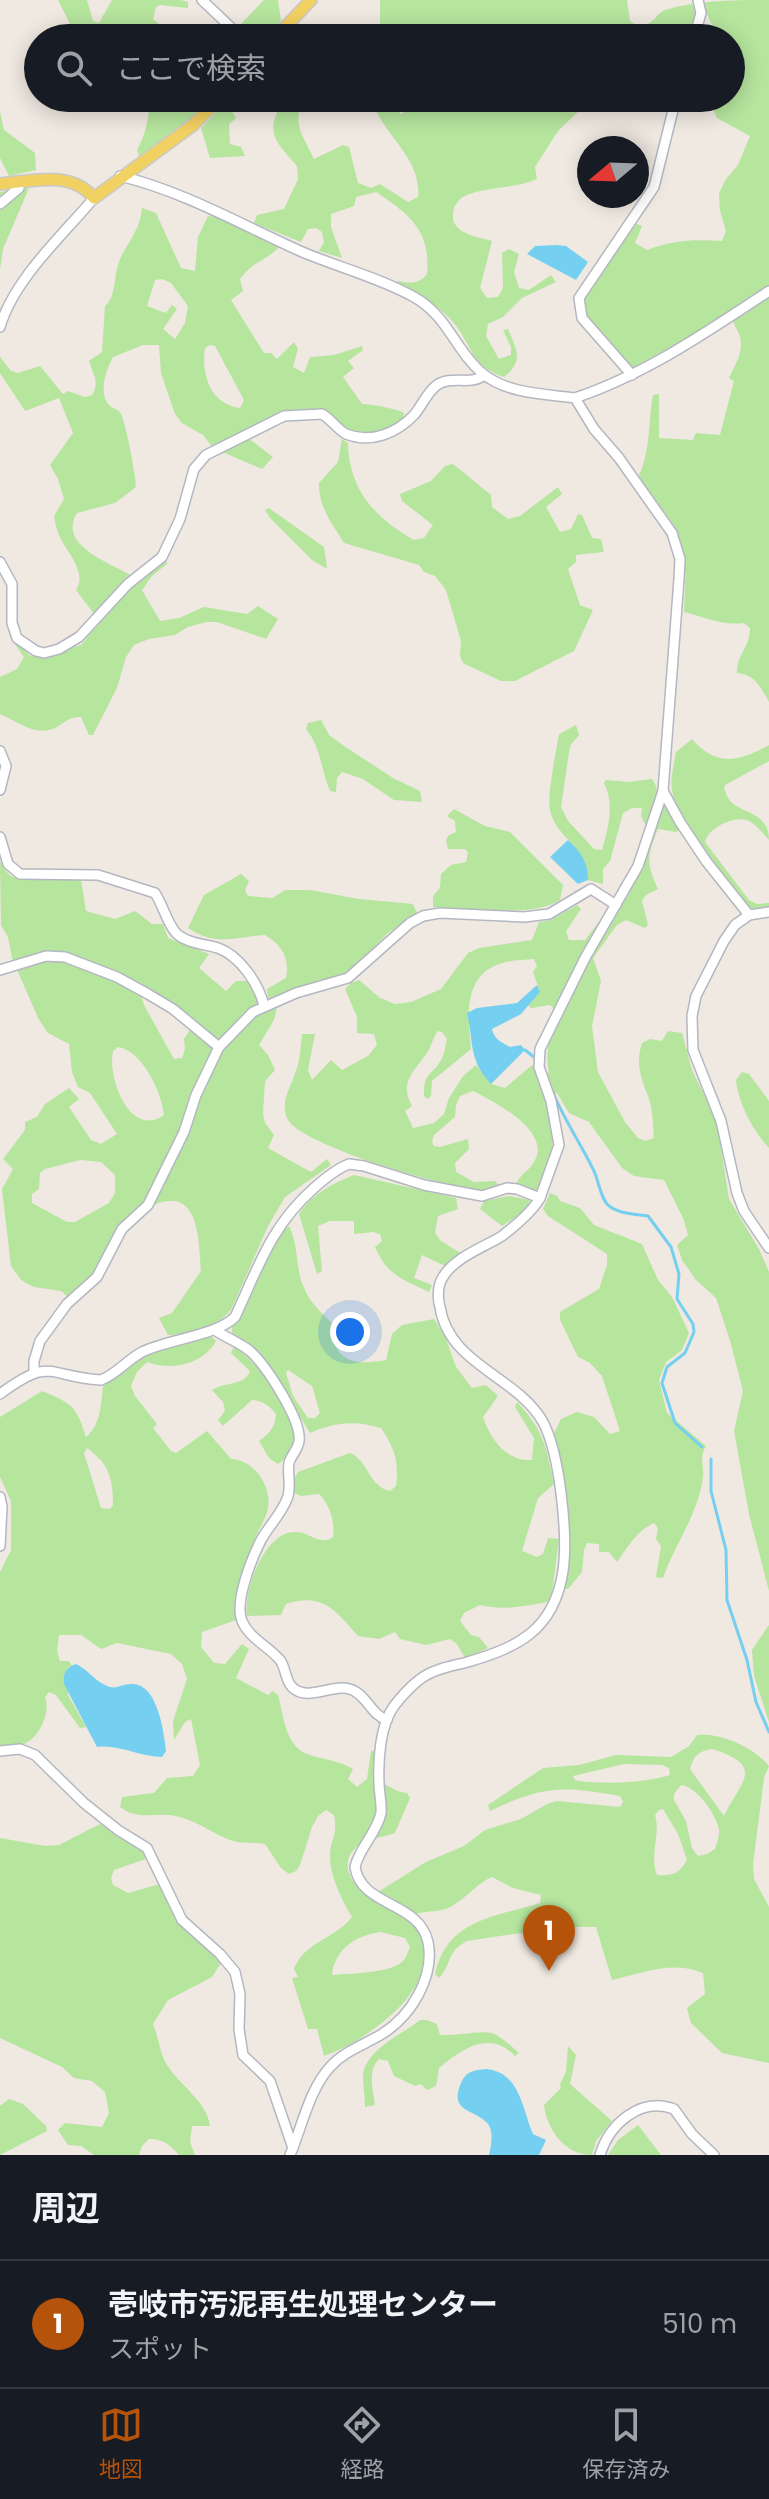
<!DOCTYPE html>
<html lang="ja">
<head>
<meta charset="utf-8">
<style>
  :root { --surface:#171b24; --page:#20242c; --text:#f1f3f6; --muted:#9ea1a6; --line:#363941; --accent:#b45309 }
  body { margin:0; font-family:Poppins,"Noto Sans JP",sans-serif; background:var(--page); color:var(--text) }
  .compass { position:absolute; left:577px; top:136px; width:72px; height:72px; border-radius:50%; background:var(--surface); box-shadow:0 4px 20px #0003; rotate:251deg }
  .you { position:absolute; left:350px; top:1332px; width:28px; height:28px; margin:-20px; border:6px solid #fff; border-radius:50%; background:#1a73e8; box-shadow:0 0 0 12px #1a73e833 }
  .badge { display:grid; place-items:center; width:52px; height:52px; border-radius:50%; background:var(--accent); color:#fff; font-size:26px; font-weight:700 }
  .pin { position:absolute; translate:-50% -66px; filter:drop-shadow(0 2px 4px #0008) }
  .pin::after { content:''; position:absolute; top:42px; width:28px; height:24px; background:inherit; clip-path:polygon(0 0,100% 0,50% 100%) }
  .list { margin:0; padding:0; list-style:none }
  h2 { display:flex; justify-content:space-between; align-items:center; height:104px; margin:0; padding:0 32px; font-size:34px }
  h2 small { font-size:26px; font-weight:400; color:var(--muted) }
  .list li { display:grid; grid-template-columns:52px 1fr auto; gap:24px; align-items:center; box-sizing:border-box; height:128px; padding:0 32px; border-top:2px solid var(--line) }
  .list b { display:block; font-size:30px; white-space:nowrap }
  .list p { margin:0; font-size:26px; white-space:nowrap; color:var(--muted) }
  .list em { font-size:26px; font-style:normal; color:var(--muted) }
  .icon { flex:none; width:44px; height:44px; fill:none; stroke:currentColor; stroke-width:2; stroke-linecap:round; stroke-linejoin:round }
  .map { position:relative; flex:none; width:769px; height:2155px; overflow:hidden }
  .search { position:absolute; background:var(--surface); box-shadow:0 4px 20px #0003; left:24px; right:24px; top:24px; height:88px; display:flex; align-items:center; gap:20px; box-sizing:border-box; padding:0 28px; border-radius:44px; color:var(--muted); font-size:30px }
  .sheet { height:232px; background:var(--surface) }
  nav { display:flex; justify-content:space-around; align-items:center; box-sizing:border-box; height:112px; border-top:2px solid var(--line); background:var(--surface); font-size:22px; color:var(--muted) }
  nav a { display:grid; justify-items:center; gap:4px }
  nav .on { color:var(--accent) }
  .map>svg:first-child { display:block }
  .green { fill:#b6e59e; fill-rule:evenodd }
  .water { fill:#75cff0 }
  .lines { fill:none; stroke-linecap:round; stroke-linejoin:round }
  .stream { stroke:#75cff0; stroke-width:3 }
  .minor-casing { stroke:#b4b7c1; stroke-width:12 }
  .major-casing { stroke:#c9c9c9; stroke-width:14 }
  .minor { stroke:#fff; stroke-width:9 }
  .major { stroke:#f2d163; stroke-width:11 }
</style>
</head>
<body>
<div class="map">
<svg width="769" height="2155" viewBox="0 0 769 2155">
  <rect width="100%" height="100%" fill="#efe9e1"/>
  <g class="green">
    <path d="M58 0H87L93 21 99 23 112 0H180L188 2V8L160 5 156 7 153 19 176 38H77Z"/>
    <path d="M264 0H278L281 21 265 38H252L240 25Z"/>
    <path d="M380 0H627L630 21 640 27C657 22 654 15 665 10 698 0 734 0 769 0V286L687 338 632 368 588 317 582 301 596 276 634 223 642 226 635 243 647 250C672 240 695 239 722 241L726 231 720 211 719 193 726 179 738 165 750 136 717 118 713 109 715 98H731V38H718L706 12 695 14 687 38H380Z"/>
    <path d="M151 98H214L195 117 139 156 137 150C147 132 148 117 151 98Z"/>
    <path d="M284 98H304C291 124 303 135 314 159L343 145 349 147 358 183 371 188 380 184 408 202 418 197C422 159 386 138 375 107L378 100 391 102 401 114 409 109 404 98H592L558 131 535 167 537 179C515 189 489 186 467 195 459 198 453 206 453 214 451 234 479 237 492 241L480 288 487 298 498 297 503 288 502 253 509 249 519 254 514 272 519 288 529 290 551 275 556 282 522 298 503 317 488 324 486 336 499 359 511 355V347L503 330 508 329C517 351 524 361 504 377 472 367 472 346 454 323 439 306 417 292 397 283V281C410 283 418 285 427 274 431 230 409 214 376 192L356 197 354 206 331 214V227L342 258 319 251 324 242 322 232 316 228 308 229 301 242 254 223 257 215 284 209 298 179 297 166C274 139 264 134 284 98Z"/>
    <path d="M226 102 236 118 229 124 230 144 241 147 245 156 210 158 201 128Z"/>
    <path d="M0 112 4 130 35 153 36 170 9 176 0 158Z"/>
    <path d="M29 188 3 249 0 270V192Z"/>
    <path d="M142 208 156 213 181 268 195 271 198 237 208 216 218 217 279 247C266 261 253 261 240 279L243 291 231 300 264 353H271L277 359 294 342 298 349 293 367 304 373 310 357 334 355 362 346 363 350 348 361 354 368 343 377 362 404C370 404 399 409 404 413L403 421 393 428 370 433 346 430 329 414 311 409 294 410 279 413 243 434 273 457 262 469 213 448 203 435 182 423 175 414 161 373 159 345H143L113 357C106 370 98 392 109 405 112 408 117 409 120 412 125 419 136 476 136 487L115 503 77 513C57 545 109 562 130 575L94 614 76 590C88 572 66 552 59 535 56 529 55 522 54 516L64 499 58 479 50 465 73 433 59 398 25 411 0 373V357L11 371 18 373 40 366 63 394 68 391 85 397 92 395C100 382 93 375 89 361L102 352 105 306C115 298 114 281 117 269 122 246 139 237 142 208ZM162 279 171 283 188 306 185 323 175 339 163 329 177 309 172 305 166 313 147 306 155 280ZM210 345 215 346 244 400 240 408C210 404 201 374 205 348Z"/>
    <path d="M769 297V702C761 688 755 674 737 673 736 655 750 649 750 628L744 623C723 626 705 617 684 612 685 580 690 549 671 521 660 505 647 492 639 475 651 450 648 421 653 395L659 394V438L693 440 696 433 720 435 734 381 729 378C736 363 746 349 738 332 736 328 734 324 733 320Z"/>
    <path d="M342 439 348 443C349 490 375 518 414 540L424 538 433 525 402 501 400 494 431 481 445 466 453 464 491 495 492 507 508 519 520 516 558 487 562 494 546 507 560 532 571 529 578 514 582 515 592 538 601 539 604 552 576 555V562L568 569 580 605 593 610 574 651 515 681H501L463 663 460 656 461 641 446 590 435 576 424 572 419 565 344 543C333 525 318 506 319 483L338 462Z"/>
    <path d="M269 508 324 547 327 569 312 560 270 518 265 510Z"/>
    <path d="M164 561 168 563 152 576 142 590 160 621 179 618 204 607 247 614 258 606 278 619 266 639 217 622H206L188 627 175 635 149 639 134 645 126 657 117 688 93 735H89L81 717C71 716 65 722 57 727 36 738 19 722 0 714V677L17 669 24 657 12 640 14 637 29 655 40 658 81 645 127 590Z"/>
    <path d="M321 720 329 735 344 746 393 778 420 791 422 802 394 800 363 779 342 772 337 778 336 792 330 791C321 770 321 747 306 729L308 723Z"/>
    <path d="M576 725 579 735 570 746 561 807 568 821 594 849 602 850C608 828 615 804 604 783L606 780 629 782 652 779C664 794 652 811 646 826L641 816 642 808H632L623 813 610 861 603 869V884L588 880C589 847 556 839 550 810 547 794 556 752 559 734Z"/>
    <path d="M692 739C716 767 739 762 769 745V761L725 785 724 789C727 795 728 801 735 805 749 814 769 816 769 840 763 834 757 825 749 821 735 814 708 828 705 842L749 900 757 904 769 903V907L755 911 747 905C722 878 676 828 672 790 670 778 674 764 676 752Z"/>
    <path d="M663 806H667L680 830 676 832 658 829C647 856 646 863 658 889L646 895 642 901 648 925 645 928 626 920 617 925 593 958 601 981 592 1026 598 1072 625 1122 638 1138 645 1141 654 1138C653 1125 653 1111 649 1099 641 1078 635 1065 642 1043L650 1039 662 1041 668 1031 682 1033 692 1070 713 1113 719 1134 729 1199 759 1249 769 1272V1591L749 1514 734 1431 743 1391 731 1344 716 1298 696 1280 682 1260 677 1245 688 1235 684 1220 664 1180 634 1176 622 1168 589 1122 569 1113 557 1093 547 1096C554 1139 558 1150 538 1190H528L516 1184C521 1173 532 1169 536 1158 548 1129 493 1101 473 1091L460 1096 456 1105 455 1117 434 1135 432 1142 434 1146 440 1147 468 1139 469 1149 455 1163 456 1172 474 1182 495 1181 500 1186C492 1188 484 1191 476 1190 444 1186 298 1145 287 1118 280 1101 291 1087 296 1071 300 1060 301 1046 302 1034H315L308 1070 312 1080 331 1060 342 1070 368 1056 377 1045 374 1034 357 1033V1017L345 989 351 983 359 980 380 998 395 1004 411 1002 441 989 468 953 479 948 532 940 539 922 551 920 577 905 581 909 566 931 569 940H585L608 910 614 914ZM534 959 537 966 533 972 540 992 528 1005 531 1008 550 1005 559 1014C551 1032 544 1052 549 1072L539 1078 532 1065 505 1088 491 1084 476 1065 463 1076 449 1098 444 1114 434 1123 413 1128 405 1111 412 1106C399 1082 413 1073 426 1054 432 1047 432 1038 438 1031L442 1032 447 1039C445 1046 445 1054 441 1060 432 1076 423 1072 424 1096L428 1099 431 1096 432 1081 471 1049C468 1017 462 975 502 963 512 960 524 960 534 959Z"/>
    <path d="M454 809 485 826 510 832 563 885 560 900C533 918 466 908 433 907V896L440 888 441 874 451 865 466 862 468 852 465 849H448L446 840 449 835 456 832 455 821 447 816Z"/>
    <path d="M0 861C3 866 6 873 11 876 18 881 69 880 81 880L86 911 115 919 135 911 152 924H163L168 938 209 954 199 968 226 991 236 981H248L257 993 261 1012 277 1007 274 1020 259 1045 268 1055 275 1070 265 1081 263 1114 265 1123 274 1135 268 1148 311 1172 327 1159 331 1165 285 1197 268 1226 232 1308C221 1326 189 1335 168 1335L159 1318 172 1313 201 1271C199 1240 199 1185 154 1205L146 1201 119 1225 95 1272 68 1297 61 1291 34 1287 21 1280 11 1266 2 1189 13 1169 3 1159 25 1130V1122L37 1117 45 1104 69 1088 79 1099 69 1107 91 1140 101 1144 117 1134 90 1093 78 1087 72 1072 69 1044 48 1033 38 1018 12 958 8 937 1 925ZM145 989 195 1022 184 1039 185 1049 182 1058 174 1059 145 1007 141 996ZM118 1047C142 1050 162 1093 164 1115 130 1139 107 1078 113 1051ZM80 1160 101 1162 115 1175V1193L109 1203 75 1222H67L32 1203V1194L39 1189 40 1173 45 1169Z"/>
    <path d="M241 874 249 881 245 890 248 896 272 898 286 890H310L359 899 413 904 417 913 388 933 355 966 341 975 324 983 268 998 267 989 286 978C290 958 282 945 265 935 234 937 217 947 188 928L204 895Z"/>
    <path d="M742 1072 749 1074 769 1101V1148C753 1131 738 1103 736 1080Z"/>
    <path d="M354 1175 456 1198 458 1209 438 1216 435 1233 441 1241 462 1254 447 1267 422 1255 414 1278 432 1285 429 1292C402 1279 388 1276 375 1247L382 1241 380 1234 373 1232 354 1234V1221H330L318 1226 322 1271 317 1274 299 1214C311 1195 333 1183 354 1175Z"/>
    <path d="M550 1193 557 1196 560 1201 580 1208 594 1225 642 1244 658 1280 672 1297 689 1333 682 1350 666 1362 659 1380 667 1413 706 1446C699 1457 704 1464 703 1476 699 1513 675 1544 663 1578L656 1577 661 1546 656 1539 658 1528 654 1523C637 1530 628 1547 617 1562L609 1552H599V1544L587 1543 584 1550 582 1572 568 1589H563L569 1536 554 1433 561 1419 577 1412 594 1417 610 1434 620 1431 602 1376 590 1363 578 1357 560 1320V1312L599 1289 607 1265V1254L548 1216 543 1209Z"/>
    <path d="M509 1196 530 1200 525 1211 502 1226 480 1209 484 1201Z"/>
    <path d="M289 1226C299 1245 295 1269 304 1288 309 1301 322 1314 332 1323 332 1361 352 1366 386 1360L392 1334 402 1325 434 1319 445 1336 456 1367 472 1388 486 1385 498 1396 483 1417C490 1439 507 1462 532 1460L534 1438 515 1407 517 1402C544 1431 546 1446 554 1484L538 1498 522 1551 537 1557 543 1554 548 1538 559 1539 551 1601C527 1606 504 1611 480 1605L464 1613 460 1621 471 1635 479 1637 488 1648 465 1658 457 1644 450 1639 426 1645 400 1639 395 1632 379 1639 358 1636C336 1611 323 1592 286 1604L281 1615 247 1616C243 1591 265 1529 297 1532 311 1533 319 1546 333 1537 335 1521 330 1505 319 1494L301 1496 294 1493 293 1481 298 1472 350 1453C368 1460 369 1487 390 1491L396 1486C399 1462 395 1449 381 1428 355 1420 334 1422 310 1433L260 1352 232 1333V1326C259 1301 257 1250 289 1226ZM288 1370 312 1386 320 1413 315 1418H308L293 1396 286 1373Z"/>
    <path d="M210 1335 216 1341C203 1365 171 1371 147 1362L137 1372 131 1386 135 1396 157 1424 153 1428 171 1451 176 1453 207 1431 231 1459C252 1459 272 1485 268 1507 267 1517 260 1527 256 1536 244 1564 235 1589 236 1620L202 1632 201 1647 214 1663 225 1664 242 1644 249 1649 236 1678 268 1695 273 1691 278 1695C284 1716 285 1748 310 1755 325 1760 338 1760 353 1769L348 1779 357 1787 367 1779 371 1751 377 1750 374 1780C387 1783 394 1792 407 1793L410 1798 395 1833C384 1837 367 1839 359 1845 336 1862 352 1886 370 1897L426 1862 464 1846 485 1830 521 1819 547 1804 557 1801 620 1807 623 1802 620 1796C563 1786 544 1785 490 1811L488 1805 543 1768 579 1765 616 1755 671 1757 689 1746 697 1735C721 1732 755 1748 769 1766L764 1778 753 1864 754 1879 769 1907V2063L722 2053 691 2023 687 2008 705 1994 703 1973C673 1960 642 1973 612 1980L596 1927H561L467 1941C445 1953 453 1963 439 1978L435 1974C447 1919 495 1917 540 1903L541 1895 513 1888 492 1877C478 1882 466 1899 450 1907 435 1915 425 1907 407 1919 464 1972 372 2039 324 2056L317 2029H308L292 1978 298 1977 294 1969C304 1942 335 1939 352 1917 342 1900 329 1875 330 1854 331 1837 338 1836 334 1815L326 1810 318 1816 312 1827 300 1865 296 1871 289 1874 281 1868 265 1844C255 1842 243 1844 233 1841 214 1835 197 1820 175 1816 155 1812 138 1821 120 1807L122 1797 154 1793 167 1778 193 1776 200 1765 191 1719 185 1722 174 1740 173 1721 187 1679 182 1664 171 1654 117 1643 101 1649 81 1635H59L57 1650 60 1661H69L72 1666 67 1668 68 1695 86 1727 80 1728 56 1695 49 1692 45 1697C51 1711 40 1736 26 1743 19 1747 8 1747 0 1747V1572L11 1550V1501L0 1477V1417L42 1391C72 1403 77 1407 86 1437 101 1425 101 1404 103 1386L149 1353ZM87 1448C109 1464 113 1478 113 1505L110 1509 101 1508 84 1453ZM712 1749C768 1766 739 1783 724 1816L690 1769C694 1756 698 1751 712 1749ZM624 1764 662 1765 669 1768 670 1775C646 1783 600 1785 575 1780L573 1776ZM681 1785C696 1786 716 1814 719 1829 720 1836 717 1842 715 1849L707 1854 698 1856 692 1848 686 1821 674 1800V1794ZM663 1809 678 1834 687 1860C679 1874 673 1876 657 1875 649 1855 661 1835 655 1815L659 1810ZM381 1932 405 1938 410 1947C408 1951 407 1956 404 1960 392 1974 350 1973 332 1975 335 1948 357 1935 381 1932Z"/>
    <path d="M234 1347C253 1356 299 1417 296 1439 295 1447 285 1460 278 1464L269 1458 259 1441C270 1433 275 1427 276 1414 269 1405 263 1401 252 1400L223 1426 218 1420 225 1411 223 1402 212 1390C224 1382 245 1386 250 1371L231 1353Z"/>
    <path d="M769 1625V1722L754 1676 752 1650Z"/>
    <path d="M100 1824 141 1849 146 1859 114 1870 111 1878 113 1885 128 1893 160 1884C175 1921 193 1936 221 1963L212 1977 168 2000 153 2024C159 2038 160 2056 169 2068 182 2087 207 2102 210 2126H192L190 2142 195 2155H179C172 2145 160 2138 149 2139L142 2146 139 2155H94L81 2146 68 2145 58 2130 65 2123 102 2127 109 2113 105 2092 92 2081 74 2078 62 2067 0 2038V1838L45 1846 59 1845Z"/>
    <path d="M420 2020H427L437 2024 440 2035C455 2036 483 2030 492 2033 502 2037 511 2046 519 2053L515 2056C490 2030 463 2048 439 2068L436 2086 427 2090 421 2084 415 2086 394 2076 388 2061 379 2059C367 2071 373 2090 375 2105L365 2107C365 2097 363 2086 363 2076 365 2050 401 2035 420 2020Z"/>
    <path d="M568 2046 576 2055 570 2084 612 2121 596 2141 592 2155C565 2155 547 2130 544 2105L561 2088 560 2084 566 2072Z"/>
    <path d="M9 2099 23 2104 46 2126 47 2131 0 2155V2106Z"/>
    <path d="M638 2125 661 2155H608L618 2140Z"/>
  </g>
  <g class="water">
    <path d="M556 245 566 246 588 262 576 280 527 254 535 246Z"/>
    <path d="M568 840C581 852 588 862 588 880L578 884 550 857Z"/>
    <path d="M537 985 540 992 521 1014 492 1029C494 1039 501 1042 510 1047L521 1045 525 1050 491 1084C468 1059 474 1043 467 1013L477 1008 517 1003Z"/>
    <path d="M76 1664C87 1669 95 1681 107 1686 116 1690 122 1684 131 1684 157 1682 164 1731 166 1751L162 1757C140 1757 119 1744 97 1747L64 1684C63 1673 65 1668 76 1664Z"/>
    <path d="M486 2069C520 2072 522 2108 533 2134L546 2140 539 2155H489C491 2146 494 2132 488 2124 476 2109 448 2113 461 2083 466 2071 474 2070 486 2069Z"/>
  </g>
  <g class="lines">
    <g class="stream">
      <path d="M525 1050 534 1057"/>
      <path d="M550 1086C562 1116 579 1141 593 1169 599 1180 599 1194 607 1204 616 1214 636 1214 648 1216L671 1247 679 1274 677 1299 693 1324 694 1332 685 1353 667 1367 662 1383 675 1423 702 1447"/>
      <path d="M711 1459V1491L726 1550 727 1600 747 1660 756 1702 769 1732"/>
    </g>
    <defs>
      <g id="minor">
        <path d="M202 0 242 38"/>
        <path d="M694 38 701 13 698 0"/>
        <path d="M120 176C183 191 242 225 300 251 337 267 378 277 414 297 448 316 455 350 482 373 507 394 545 394 575 398L594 429 619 458 672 533 680 559 679 579 663 791 680 822 706 861 749 915"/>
        <path d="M0 204 19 188V182"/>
        <path d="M0 327C14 279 62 236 94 198"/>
        <path d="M632 375 582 318 579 298 654 187 676 98"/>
        <path d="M575 398C646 374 707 332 769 291"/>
        <path d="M0 562 12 584V623L17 638 36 651 44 653 59 649 79 637 128 584 162 557 180 519 194 469 206 455 284 416 322 414C331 419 338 430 346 434 371 444 397 433 414 415 422 406 427 392 437 385 451 375 472 386 484 375"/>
        <path d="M0 751 6 766 0 790"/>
        <path d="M0 837 8 864 20 874 98 875 155 893C163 905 167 923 176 933 186 943 204 944 218 948 240 956 259 984 264 1006"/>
        <path d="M769 912 749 915 735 925 724 941 696 996 692 1016 693 1050 721 1121 737 1193 744 1211 769 1248"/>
        <path d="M0 970 46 956 65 957 117 977 148 994 173 1009 219 1047"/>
        <path d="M215 1330C226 1338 241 1343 251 1352 266 1366 302 1420 299 1441 298 1450 291 1455 289 1463 287 1474 292 1487 287 1499 281 1514 269 1526 261 1540 252 1558 234 1602 242 1621 249 1638 268 1646 280 1660 286 1668 285 1680 292 1687 309 1704 337 1679 356 1692 368 1699 372 1715 387 1720"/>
        <path d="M34 1372V1361L40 1341 67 1304 97 1277 122 1229 148 1205 184 1132 196 1095 219 1047 253 1012 296 993 348 978 410 923 423 916 440 913 524 917 549 914 591 889 616 905"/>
        <path d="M0 1394C52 1356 45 1376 101 1380 117 1374 127 1360 142 1352 168 1339 216 1336 235 1317 258 1268 271 1226 313 1189 324 1179 336 1169 349 1164L364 1166 424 1185 482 1196 507 1188 517 1189 540 1198"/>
        <path d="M0 1497 2 1507 0 1546"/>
        <path d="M0 1751 20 1749 35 1755 84 1803 118 1830 147 1848 182 1920 220 1954 235 1972 240 1994 239 2029 243 2055 270 2081 293 2148"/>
        <path d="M290 2155C302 2127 309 2090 330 2067 344 2051 364 2045 382 2034 411 2016 435 1977 428 1942 419 1901 361 1907 355 1867 359 1848 377 1833 381 1813 382 1803 379 1793 379 1783 378 1760 380 1725 394 1706 401 1697 410 1687 419 1680 431 1670 450 1666 464 1663 517 1648 554 1631 563 1571 568 1535 560 1454 543 1422 517 1376 449 1365 440 1307 438 1300 438 1290 440 1283 449 1259 483 1248 502 1236 515 1226 532 1212 540 1198L559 1145 551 1101 539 1067 540 1049 585 958 638 866 663 791"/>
        <path d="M600 2155C609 2125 640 2096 674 2109L692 2134 714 2155"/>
      </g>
      <g id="major">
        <path d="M275 38 311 0"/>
        <path d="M0 184C33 181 71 170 94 198L193 125 220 98"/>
      </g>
    </defs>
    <use href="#minor" class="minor-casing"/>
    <use href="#major" class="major-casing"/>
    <use href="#minor" class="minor"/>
    <use href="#major" class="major"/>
  </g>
</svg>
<svg class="compass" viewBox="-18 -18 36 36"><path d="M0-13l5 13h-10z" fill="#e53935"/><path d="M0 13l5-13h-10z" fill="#9ea1a6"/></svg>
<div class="you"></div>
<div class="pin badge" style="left:549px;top:1971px">1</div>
<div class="search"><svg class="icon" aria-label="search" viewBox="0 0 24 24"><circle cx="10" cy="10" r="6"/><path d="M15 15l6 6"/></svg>ここで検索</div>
</div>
<section class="sheet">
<h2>周辺<small></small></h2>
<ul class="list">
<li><span class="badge">1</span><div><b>壱岐市汚泥再生処理センター</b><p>スポット</p></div><em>510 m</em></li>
</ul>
</section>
<nav>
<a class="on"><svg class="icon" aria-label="map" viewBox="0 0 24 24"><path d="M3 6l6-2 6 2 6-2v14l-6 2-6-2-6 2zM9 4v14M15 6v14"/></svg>地図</a>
<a><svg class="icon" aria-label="directions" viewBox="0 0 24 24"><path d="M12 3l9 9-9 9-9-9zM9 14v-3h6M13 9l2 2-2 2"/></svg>経路</a>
<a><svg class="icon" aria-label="saved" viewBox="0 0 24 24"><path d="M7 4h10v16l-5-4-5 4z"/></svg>保存済み</a>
</nav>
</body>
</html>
